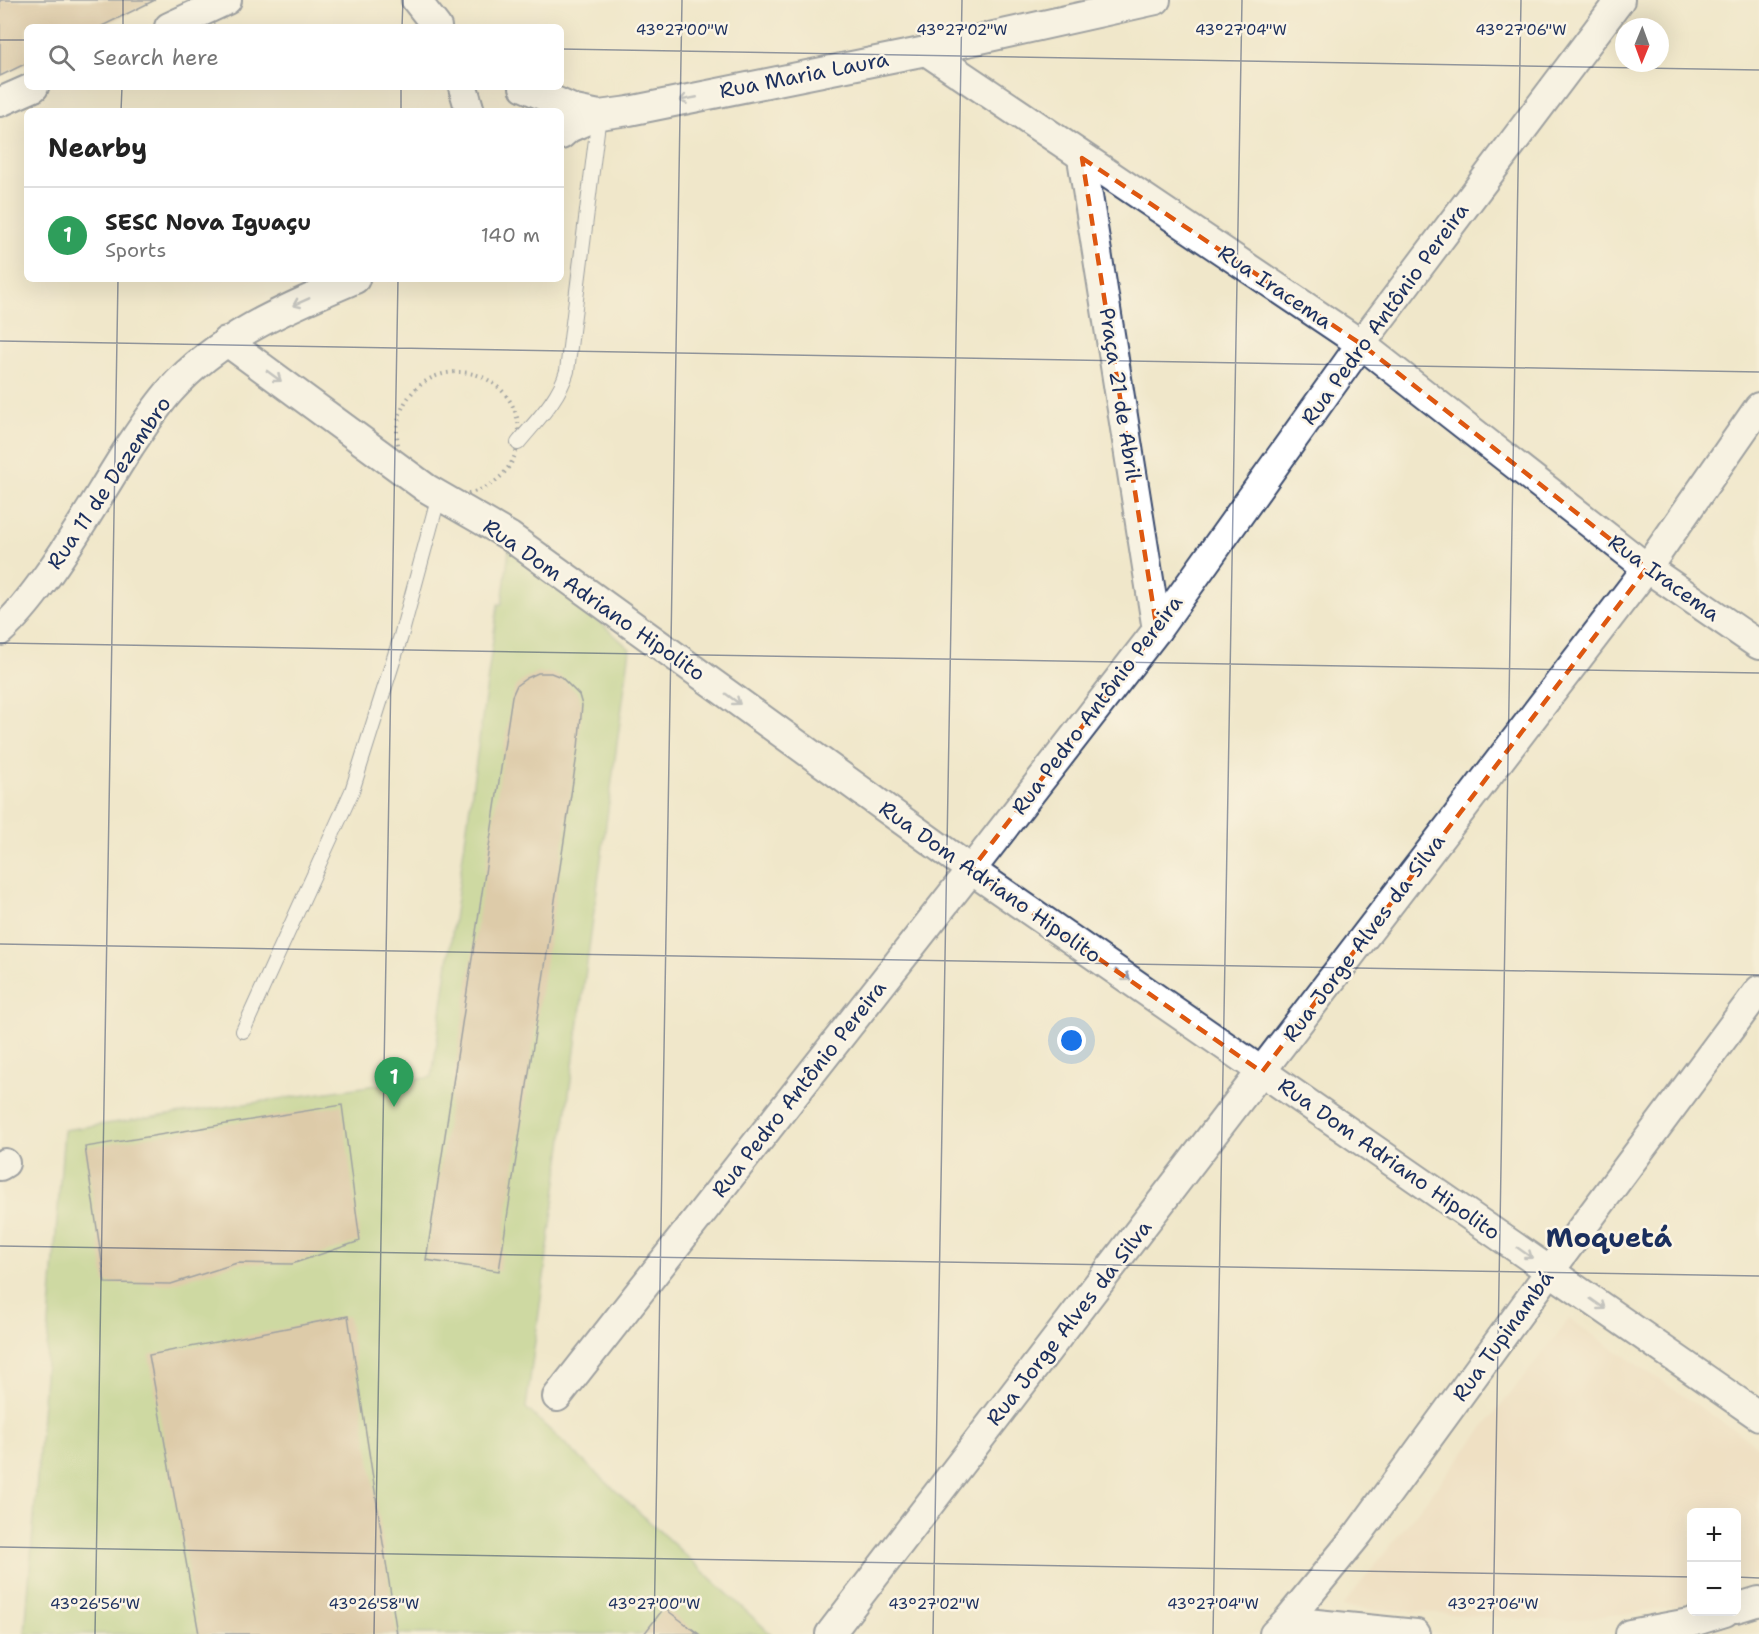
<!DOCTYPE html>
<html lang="en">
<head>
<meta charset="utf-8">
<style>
  :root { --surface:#fff; --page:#f2f2f2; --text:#222; --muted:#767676; --line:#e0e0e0; --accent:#0f766e }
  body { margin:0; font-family:"Shantell Sans",sans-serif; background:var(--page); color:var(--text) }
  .controls { position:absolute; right:18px; bottom:18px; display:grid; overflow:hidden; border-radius:9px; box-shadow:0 6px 24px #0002 }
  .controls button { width:54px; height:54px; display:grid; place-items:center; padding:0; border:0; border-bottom:2px solid var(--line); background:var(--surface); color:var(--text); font:30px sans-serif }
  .compass { position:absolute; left:1615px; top:18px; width:54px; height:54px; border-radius:50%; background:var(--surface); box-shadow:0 6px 24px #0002; rotate:181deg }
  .you { position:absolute; left:1072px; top:1041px; width:21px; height:21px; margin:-15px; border:4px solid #fff; border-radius:50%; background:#1a73e8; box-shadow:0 0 0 9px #1a73e833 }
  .badge { display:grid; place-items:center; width:39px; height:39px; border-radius:50%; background:var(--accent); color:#fff; font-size:20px; font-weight:700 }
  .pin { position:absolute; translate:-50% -50px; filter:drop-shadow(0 2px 3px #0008) }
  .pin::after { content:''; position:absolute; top:32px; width:21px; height:18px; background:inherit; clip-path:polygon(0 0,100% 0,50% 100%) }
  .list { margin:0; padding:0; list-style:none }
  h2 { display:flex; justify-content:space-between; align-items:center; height:78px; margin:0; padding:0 24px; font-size:26px }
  h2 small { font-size:20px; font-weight:400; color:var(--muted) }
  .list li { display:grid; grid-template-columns:39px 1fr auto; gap:18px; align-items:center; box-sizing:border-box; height:96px; padding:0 24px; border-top:2px solid var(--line) }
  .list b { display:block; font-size:22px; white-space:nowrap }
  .list p { margin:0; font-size:20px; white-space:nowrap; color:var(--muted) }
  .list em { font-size:20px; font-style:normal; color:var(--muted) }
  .icon { flex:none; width:33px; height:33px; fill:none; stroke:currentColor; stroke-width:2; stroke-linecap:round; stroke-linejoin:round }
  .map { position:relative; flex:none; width:1759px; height:1634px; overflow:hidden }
  .search { position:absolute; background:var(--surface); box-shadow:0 6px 24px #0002; left:24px; top:24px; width:540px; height:66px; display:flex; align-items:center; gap:15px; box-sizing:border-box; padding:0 21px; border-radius:9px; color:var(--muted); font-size:22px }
  .panel { position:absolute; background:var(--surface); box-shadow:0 6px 24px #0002; left:24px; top:108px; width:540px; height:174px; border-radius:9px }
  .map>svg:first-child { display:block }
  .built { fill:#edd7bb }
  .green { fill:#a5c872; stroke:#607c68; stroke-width:1.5 }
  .building { fill:#c6a881 }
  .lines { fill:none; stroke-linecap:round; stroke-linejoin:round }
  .service-casing { stroke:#3b4b6e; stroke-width:16 }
  .minor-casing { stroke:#3b4b6e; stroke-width:32 }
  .path { stroke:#3b4b6e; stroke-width:4; stroke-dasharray:1.5 4.5; stroke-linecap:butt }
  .service { stroke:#fff; stroke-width:14 }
  .minor { stroke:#fff; stroke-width:28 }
  .oneway { stroke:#8d97ae }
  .marked { fill:none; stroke:#de5710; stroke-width:4.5; stroke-dasharray:12 8; stroke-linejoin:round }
  .ticks { fill:none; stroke:#1b2f5e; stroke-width:1.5; stroke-opacity:0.45 }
  .labels { text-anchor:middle; stroke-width:5; stroke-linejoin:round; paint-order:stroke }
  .street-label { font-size:21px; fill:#1b2f5e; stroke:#fcf5e5 }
  .district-label { font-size:27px; font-weight:bold; fill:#1b2f5e; stroke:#fcf5e5 }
  .ticks-label { font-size:15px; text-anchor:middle; fill:#1b2f5e; stroke:#fcf5e5; stroke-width:5; stroke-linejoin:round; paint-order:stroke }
</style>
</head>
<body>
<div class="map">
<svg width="1759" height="1634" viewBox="0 0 1759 1634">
  <rect width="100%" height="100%" fill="#fcf5e5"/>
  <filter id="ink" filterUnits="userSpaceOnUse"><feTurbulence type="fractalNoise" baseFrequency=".0167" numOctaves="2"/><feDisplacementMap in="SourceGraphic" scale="12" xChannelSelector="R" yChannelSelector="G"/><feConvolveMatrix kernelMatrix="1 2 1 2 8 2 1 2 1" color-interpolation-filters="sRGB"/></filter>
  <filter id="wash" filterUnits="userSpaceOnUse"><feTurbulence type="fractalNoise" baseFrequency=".008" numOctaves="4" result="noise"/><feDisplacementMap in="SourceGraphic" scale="24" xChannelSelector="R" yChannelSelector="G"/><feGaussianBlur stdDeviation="1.35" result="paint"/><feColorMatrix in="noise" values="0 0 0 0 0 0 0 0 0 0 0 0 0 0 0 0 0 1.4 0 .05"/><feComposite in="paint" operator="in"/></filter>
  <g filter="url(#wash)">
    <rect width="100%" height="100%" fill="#f0e7ca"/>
    <path class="built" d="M1569 1319 1759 1447V1572L1737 1582 1736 1512H1692L1691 1602 1678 1607 1564 1621 1342 1607Z"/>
    <path class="green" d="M510 542 630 649 526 1408 771 1634H25L64 1130 432 1077 498 604H502Z"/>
    <g id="blocks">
      <g class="building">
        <path d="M0 0H155L100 27H27V63L0 76Z"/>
        <path d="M538 673H551L561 677 579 695 582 705 578 748 499 1271 426 1260 512 696 517 685 527 678Z"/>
        <path d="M342 1105 360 1241 292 1264 237 1263 171 1284 105 1283 85 1147Z"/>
        <path d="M348 1316 397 1634H199L149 1355Z"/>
        <path d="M664 1608 699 1634H644Z"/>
      </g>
    </g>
  </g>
  <g filter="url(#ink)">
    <use href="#blocks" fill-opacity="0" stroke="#3b4b6e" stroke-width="1.5"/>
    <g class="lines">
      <defs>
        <g id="service">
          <path d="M518 443C536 421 559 399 567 371L599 115"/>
          <path d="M243 1031 352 791 401 636 439 495"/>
        </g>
        <g id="minor">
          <path d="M416 0 437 27"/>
          <path d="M169 27 227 0"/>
          <path d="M926 51 1361 344 1647 568 1759 645"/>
          <path d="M463 87 470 111"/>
          <path d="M524 87 575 110 599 115 629 111 926 51 1156 0"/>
          <path d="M0 102 34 87"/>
          <path d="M561 135 569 128 599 115"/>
          <path d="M1082 158 1157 630"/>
          <path d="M226 341 426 488 509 536 971 870 1759 1416"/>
          <path d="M0 631C17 616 31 598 44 580 76 537 101 491 130 446 143 427 155 408 170 391 218 336 289 307 355 279"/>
          <path d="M0 1166 5 1163"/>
          <path d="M557 1397 971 870 1157 630 1361 344 1620 0"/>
          <path d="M1736 1608 1759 1601"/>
          <path d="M1287 1621 1416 1634"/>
          <path d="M830 1634 1647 568 1759 407"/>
          <path d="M1274 1634 1287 1621 1359 1533 1550 1271 1759 990"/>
          <path d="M1630 1634 1689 1623 1725 1612"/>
        </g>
      </defs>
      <use href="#service" class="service-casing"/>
      <use href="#minor" class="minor-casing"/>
      <circle class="path" cx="458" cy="433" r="61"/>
      <use href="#service" class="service"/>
      <use href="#minor" class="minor"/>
    </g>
    <defs><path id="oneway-shaft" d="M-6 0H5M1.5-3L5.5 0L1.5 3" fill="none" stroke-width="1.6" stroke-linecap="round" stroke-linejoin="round" transform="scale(1.5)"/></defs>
    <g class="oneway">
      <use href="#oneway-shaft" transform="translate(688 99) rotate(169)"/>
      <use href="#oneway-shaft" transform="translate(301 302) rotate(156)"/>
      <use href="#oneway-shaft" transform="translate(274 376) rotate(36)"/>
      <use href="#oneway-shaft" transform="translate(733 699) rotate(36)"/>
      <use href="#oneway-shaft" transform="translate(1123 975) rotate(35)"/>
      <use href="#oneway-shaft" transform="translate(1525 1253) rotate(35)"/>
      <use href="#oneway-shaft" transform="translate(1598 1304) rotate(35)"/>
    </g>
  </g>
  <path d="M0 0H1759V1634H0ZM1082 158 1361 344 1647 568 1262 1072 971 870 1157 630Z" fill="#f0e7ca" fill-opacity=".55" fill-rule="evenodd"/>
  <path class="marked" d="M1082 158 1361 344 1647 568 1262 1072 971 870 1157 630Z"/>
  <path class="ticks" d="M123 27V0M402 27 403 0M0 40H27M561 49 1759 70M121 111 122 87M401 111V87M0 341 1759 372M0 643 1759 673M0 944 1759 975M0 1246 1759 1276M0 1547 1692 1577M1736 1577 1759 1578M95 1634 118 279M374 1634 398 279M654 1634 682 0M933 1634 962 0M1213 1634 1242 0M1493 1634 1521 0"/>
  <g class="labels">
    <g class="street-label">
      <text transform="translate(804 75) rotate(-11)" y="7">Rua Maria Laura</text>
      <text transform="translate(1275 287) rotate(34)" y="7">Rua Iracema</text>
      <text transform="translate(1385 314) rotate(-54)" y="7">Rua Pedro Antônio Pereira</text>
      <text transform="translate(1120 394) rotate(81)" y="7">Praça 21 de Abril</text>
      <text transform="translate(109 483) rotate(-56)" y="7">Rua 11 de Dezembro</text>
      <text transform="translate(1664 578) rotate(36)" y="7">Rua Iracema</text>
      <text transform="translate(594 600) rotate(35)" y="7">Rua Dom Adriano Hipolito</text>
      <text transform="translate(1097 705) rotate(-53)" y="7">Rua Pedro Antônio Pereira</text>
      <text transform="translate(990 882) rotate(35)" y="7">Rua Dom Adriano Hipolito</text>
      <text transform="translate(1364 938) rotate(-53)" y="7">Rua Jorge Alves da Silva</text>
      <text transform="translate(799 1089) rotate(-52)" y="7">Rua Pedro Antônio Pereira</text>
      <text transform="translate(1389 1159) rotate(35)" y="7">Rua Dom Adriano Hipolito</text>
      <text transform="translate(1069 1323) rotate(-52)" y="7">Rua Jorge Alves da Silva</text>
      <text transform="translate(1503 1336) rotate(-54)" y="7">Rua Tupinambá</text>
    </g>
    <g class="district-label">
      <text x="1609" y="1247">Moquetá</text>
    </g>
  </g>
  <g class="ticks-label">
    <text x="682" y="35">43°27'00"W</text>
    <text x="962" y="35">43°27'02"W</text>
    <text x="1241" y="35">43°27'04"W</text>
    <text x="1521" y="35">43°27'06"W</text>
    <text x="95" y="1609">43°26'56"W</text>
    <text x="374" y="1609">43°26'58"W</text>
    <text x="654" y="1609">43°27'00"W</text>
    <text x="934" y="1609">43°27'02"W</text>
    <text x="1213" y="1609">43°27'04"W</text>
    <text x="1493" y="1609">43°27'06"W</text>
  </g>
</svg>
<div class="controls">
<button>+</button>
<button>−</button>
</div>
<svg class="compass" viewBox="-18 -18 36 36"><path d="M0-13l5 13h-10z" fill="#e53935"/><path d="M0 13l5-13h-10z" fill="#767676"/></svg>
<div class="you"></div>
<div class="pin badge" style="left:394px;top:1107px;background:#2e9e5b">1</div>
<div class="search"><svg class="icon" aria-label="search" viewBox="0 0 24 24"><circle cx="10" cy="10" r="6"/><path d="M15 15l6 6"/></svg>Search here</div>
<section class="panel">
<h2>Nearby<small></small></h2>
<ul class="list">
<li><span class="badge" style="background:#2e9e5b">1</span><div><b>SESC Nova Iguaçu</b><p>Sports</p></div><em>140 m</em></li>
</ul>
</section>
</div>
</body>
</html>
